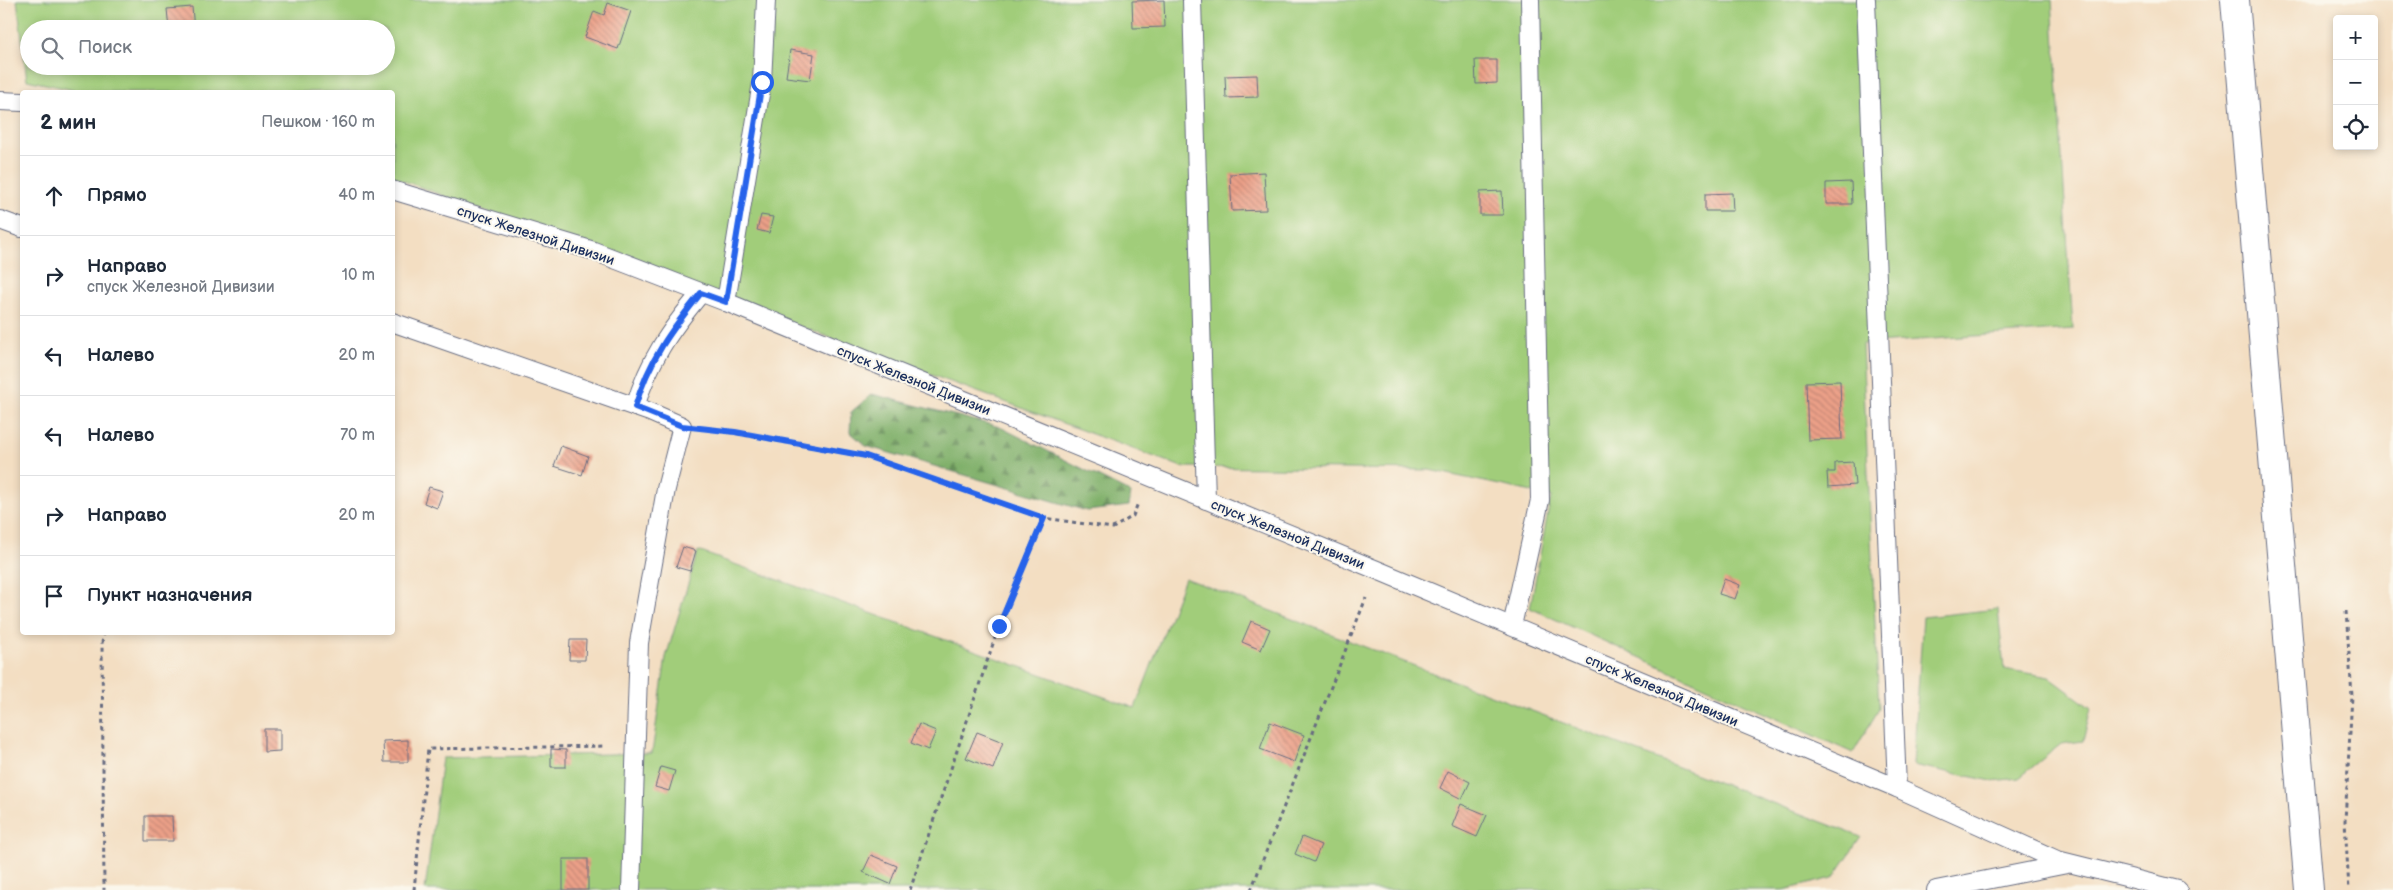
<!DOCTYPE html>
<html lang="ru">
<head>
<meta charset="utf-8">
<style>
  :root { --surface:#fff; --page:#f6f6f7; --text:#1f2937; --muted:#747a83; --line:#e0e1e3 }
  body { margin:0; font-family:"Balsamiq Sans",sans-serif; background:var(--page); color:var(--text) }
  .controls { position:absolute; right:15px; top:15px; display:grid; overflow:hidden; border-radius:5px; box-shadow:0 2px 8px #0003 }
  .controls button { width:45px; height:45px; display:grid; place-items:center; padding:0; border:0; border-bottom:1px solid var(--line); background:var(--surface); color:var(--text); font:25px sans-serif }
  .stop { position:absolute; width:15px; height:15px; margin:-11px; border:4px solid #2563eb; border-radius:50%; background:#fff }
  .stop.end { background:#2563eb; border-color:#fff; box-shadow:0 1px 5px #0008 }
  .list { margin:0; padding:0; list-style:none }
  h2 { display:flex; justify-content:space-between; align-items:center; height:65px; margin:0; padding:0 20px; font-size:21px }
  h2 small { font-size:16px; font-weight:400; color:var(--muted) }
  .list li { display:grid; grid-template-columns:32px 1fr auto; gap:15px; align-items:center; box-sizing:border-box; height:80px; padding:0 20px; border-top:1px solid var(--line) }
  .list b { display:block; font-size:19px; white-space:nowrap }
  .list p { margin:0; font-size:16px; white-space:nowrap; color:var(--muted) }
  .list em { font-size:16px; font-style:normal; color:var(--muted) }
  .icon { flex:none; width:28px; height:28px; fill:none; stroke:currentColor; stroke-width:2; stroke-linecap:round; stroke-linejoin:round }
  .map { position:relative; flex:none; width:2393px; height:890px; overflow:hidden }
  .search { position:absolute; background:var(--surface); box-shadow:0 2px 8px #0003; left:20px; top:20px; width:375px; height:55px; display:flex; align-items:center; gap:12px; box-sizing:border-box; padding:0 18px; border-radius:28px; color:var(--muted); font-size:19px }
  .panel { position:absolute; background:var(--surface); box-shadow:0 2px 8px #0003; left:20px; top:90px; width:375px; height:545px; border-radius:5px }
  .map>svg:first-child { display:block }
  .forest { fill:url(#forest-firs); stroke:#4e7064 }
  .green { fill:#a1cd7a; stroke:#5e7e6c; fill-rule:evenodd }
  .building { fill:url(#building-back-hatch) }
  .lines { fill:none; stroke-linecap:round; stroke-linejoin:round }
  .lane-casing { stroke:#676c81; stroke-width:20 }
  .secondary-casing { stroke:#676c81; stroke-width:30 }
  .path { stroke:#676c81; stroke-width:3; stroke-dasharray:4 4; stroke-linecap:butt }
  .lane { stroke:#fff; stroke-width:18 }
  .secondary { stroke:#fff; stroke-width:28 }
  .route { stroke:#2563eb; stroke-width:6 }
  .labels { text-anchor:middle; stroke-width:4; stroke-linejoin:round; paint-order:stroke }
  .street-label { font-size:14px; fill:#1b2f5e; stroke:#fbf7ec }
</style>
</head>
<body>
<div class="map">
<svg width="2393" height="890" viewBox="0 0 2393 890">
  <defs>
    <pattern id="forest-firs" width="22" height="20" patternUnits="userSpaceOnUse" patternTransform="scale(1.25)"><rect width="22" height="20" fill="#80b06a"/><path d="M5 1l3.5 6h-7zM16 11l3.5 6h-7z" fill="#68905a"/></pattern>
    <pattern id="building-back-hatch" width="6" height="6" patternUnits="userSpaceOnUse" patternTransform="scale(1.25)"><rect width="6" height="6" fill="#eca088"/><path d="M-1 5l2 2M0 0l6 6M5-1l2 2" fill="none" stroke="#be8372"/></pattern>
  </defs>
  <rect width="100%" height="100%" fill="#fbf7ec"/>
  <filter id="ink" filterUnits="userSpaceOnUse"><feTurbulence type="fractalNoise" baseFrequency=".02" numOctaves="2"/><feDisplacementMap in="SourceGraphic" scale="10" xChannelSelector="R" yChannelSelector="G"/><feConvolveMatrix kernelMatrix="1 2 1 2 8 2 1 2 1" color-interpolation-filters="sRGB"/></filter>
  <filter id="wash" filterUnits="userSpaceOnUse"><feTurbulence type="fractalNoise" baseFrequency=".0096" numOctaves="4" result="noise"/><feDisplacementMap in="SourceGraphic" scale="20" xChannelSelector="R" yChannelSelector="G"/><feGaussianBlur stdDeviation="1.12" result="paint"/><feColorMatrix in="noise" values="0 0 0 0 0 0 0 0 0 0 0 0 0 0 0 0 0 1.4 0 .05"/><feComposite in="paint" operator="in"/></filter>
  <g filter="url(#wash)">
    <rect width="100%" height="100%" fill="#f3dec2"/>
    <path class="forest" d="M872 394 1000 427 1131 493 1129 506 1087 511 866 446 850 432 851 412Z"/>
    <g class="green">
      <path d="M17 0H2052L2073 329 1862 344 1879 709 1853 753 1530 608 1551 496 1429 470 1182 467 393 177 392 92H82L27 80ZM29 29H386V66H29Z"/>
      <path d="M698 551 1135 708 1185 578 1861 837 1833 878 1784 890H425L442 758 652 753 666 657Z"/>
      <path d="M1998 609 2004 669 2049 677 2091 708 2083 741 2061 744 2019 778 1992 781 1913 765 1923 617Z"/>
    </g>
    <g id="blocks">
      <g class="building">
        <path d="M1164 0 1165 27 1133 28 1132 1Z"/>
        <path d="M608 3 631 11 618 49 585 37 594 11 604 15Z"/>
        <path d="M192 7 194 29H169L167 9Z"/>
        <path d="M790 50 814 54 810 80 786 77Z"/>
        <path d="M1475 60H1497V83L1476 84Z"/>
        <path d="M1257 75 1258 97 1226 98 1225 76Z"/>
        <path d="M1264 172 1266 210 1232 211 1230 174Z"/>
        <path d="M1851 182 1852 204H1826V183Z"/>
        <path d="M1502 191 1503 215H1480V192Z"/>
        <path d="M1732 193 1733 211H1705V194Z"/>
        <path d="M761 215 773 217 769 233 757 230Z"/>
        <path d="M1840 381 1842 439 1808 440 1806 382Z"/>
        <path d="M561 446 588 456 582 475 554 466Z"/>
        <path d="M1853 462 1855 485 1828 487 1827 472H1835V463Z"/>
        <path d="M429 487 443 491 437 508 424 503Z"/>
        <path d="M683 547 696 551 690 571 676 567Z"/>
        <path d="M1724 579 1740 585 1735 599 1719 594Z"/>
        <path d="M1251 621 1270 629 1261 650 1242 642Z"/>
        <path d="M570 640H586L585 660H569Z"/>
        <path d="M1270 722 1304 735 1294 762 1260 749Z"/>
        <path d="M919 724 936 731 928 750 911 743Z"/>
        <path d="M264 729H280V751L264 752Z"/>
        <path d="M977 732 1003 742 993 769 966 758Z"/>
        <path d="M408 740V762H384L383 741Z"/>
        <path d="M551 749 566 750V767H551Z"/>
        <path d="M661 767 675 771 669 791 655 787Z"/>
        <path d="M1448 771 1470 782 1462 799 1440 788Z"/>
        <path d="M1461 804 1487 815 1477 837 1452 826Z"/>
        <path d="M145 816H172L173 841H145Z"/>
        <path d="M1302 837 1321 845 1314 862 1295 854Z"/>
        <path d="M871 855 897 866 890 884 863 872Z"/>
        <rect x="563" y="859" width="25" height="31"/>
      </g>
    </g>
  </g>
  <g filter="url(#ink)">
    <use href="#blocks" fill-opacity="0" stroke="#676c81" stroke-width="1"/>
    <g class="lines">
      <defs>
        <g id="lane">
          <path d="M1192 0 1206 500"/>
          <path d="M1866 0 1897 788"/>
          <path d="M0 101 22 102"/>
          <path d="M392 190 591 250 726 302 1377 570 1897 788 2057 860 2178 890"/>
          <path d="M0 220 22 228"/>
          <path d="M726 302 762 82 766 0"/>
          <path d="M392 322 650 412 682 426 666 489 639 643 631 890"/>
          <path d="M635 407C649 360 670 330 701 293"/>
          <path d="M1512 626 1540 500 1530 0"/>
          <path d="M1936 890 2067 864"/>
        </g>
        <path id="secondary" d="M2235 0 2309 890"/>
      </defs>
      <use href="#lane" class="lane-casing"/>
      <use href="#secondary" class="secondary-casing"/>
      <g class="path">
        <path d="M713 429 866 456 1044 518"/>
        <path d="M2346 611 2352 696 2345 821 2349 890"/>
        <path d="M104 632 102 643 104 890"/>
        <path d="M414 890 428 749 606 746"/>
        <path d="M910 890 999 626 1044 518 1113 528 1133 516 1138 503"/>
        <path d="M1251 890 1366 598"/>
      </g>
      <use href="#lane" class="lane"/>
      <use href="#secondary" class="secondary"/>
    </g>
  </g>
  <g class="lines" filter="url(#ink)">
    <path class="route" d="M762 82 726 302 701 293C671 330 649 360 635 407L682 426 735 432 866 456 1044 518 999 626"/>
  </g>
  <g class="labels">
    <g class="street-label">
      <text transform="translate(536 235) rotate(18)" y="5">спуск Железной Дивизии</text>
      <text transform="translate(914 380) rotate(22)" y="5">спуск Железной Дивизии</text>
      <text transform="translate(1288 534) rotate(22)" y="5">спуск Железной Дивизии</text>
      <text transform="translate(1662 690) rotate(23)" y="5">спуск Железной Дивизии</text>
    </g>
  </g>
</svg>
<div class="controls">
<button>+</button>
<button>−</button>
<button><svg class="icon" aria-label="locate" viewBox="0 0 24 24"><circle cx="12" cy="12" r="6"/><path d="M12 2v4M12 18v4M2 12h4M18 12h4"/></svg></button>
</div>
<div class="stop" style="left:762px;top:82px"></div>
<div class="stop end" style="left:999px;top:626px"></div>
<div class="search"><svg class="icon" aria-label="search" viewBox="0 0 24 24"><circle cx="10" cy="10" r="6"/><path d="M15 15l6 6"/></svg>Поиск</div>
<section class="panel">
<h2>2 мин<small>Пешком · 160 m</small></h2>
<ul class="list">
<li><svg class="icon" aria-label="ahead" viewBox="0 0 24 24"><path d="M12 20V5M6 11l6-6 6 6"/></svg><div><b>Прямо</b></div><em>40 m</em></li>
<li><svg class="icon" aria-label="right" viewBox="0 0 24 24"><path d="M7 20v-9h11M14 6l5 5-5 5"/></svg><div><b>Направо</b><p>спуск Железной Дивизии</p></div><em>10 m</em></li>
<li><svg class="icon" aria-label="left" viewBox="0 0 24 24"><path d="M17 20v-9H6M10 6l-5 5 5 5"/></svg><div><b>Налево</b></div><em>20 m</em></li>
<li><svg class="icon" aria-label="left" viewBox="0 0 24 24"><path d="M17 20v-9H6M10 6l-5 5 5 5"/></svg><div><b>Налево</b></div><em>70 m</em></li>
<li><svg class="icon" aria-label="right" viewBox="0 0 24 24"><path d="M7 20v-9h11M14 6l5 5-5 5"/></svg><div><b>Направо</b></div><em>20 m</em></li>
<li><svg class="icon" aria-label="arrive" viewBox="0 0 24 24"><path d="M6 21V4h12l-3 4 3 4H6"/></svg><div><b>Пункт назначения</b></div></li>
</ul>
</section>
</div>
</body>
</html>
